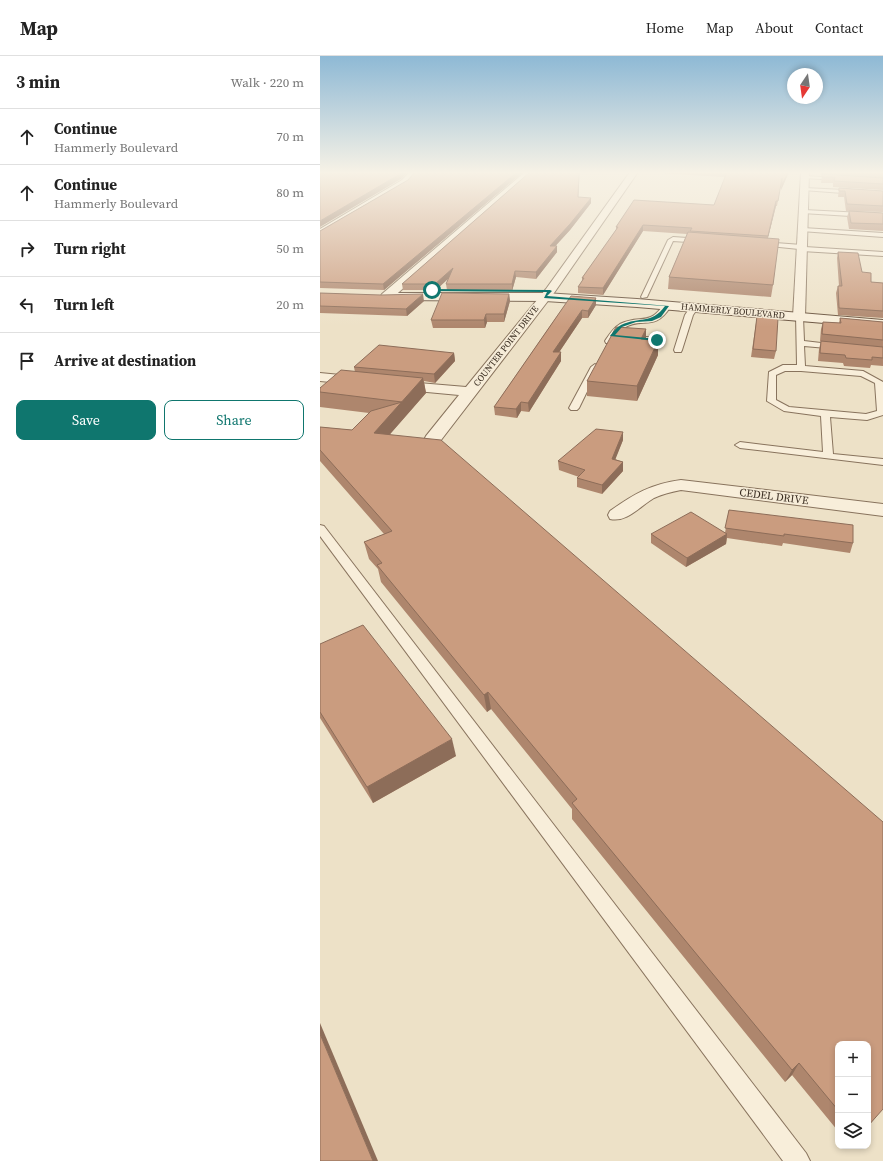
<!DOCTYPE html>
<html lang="en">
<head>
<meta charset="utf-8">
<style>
  :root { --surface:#fff; --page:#f2f2f2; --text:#222; --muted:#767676; --line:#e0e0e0; --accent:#0f766e }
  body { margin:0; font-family:"Source Serif 4",serif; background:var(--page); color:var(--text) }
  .controls { position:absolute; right:12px; bottom:12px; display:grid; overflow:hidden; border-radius:8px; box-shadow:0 2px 6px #0003 }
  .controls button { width:36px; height:36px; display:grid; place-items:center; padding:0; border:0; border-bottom:1px solid var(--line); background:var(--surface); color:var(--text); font:20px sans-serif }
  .compass { position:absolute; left:467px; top:12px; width:36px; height:36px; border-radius:50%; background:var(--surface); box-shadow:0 2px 6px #0003; rotate:193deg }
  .stop { position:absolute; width:12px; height:12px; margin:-9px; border:3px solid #0f766e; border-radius:50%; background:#fff }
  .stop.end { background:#0f766e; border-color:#fff; box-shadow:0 1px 4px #0008 }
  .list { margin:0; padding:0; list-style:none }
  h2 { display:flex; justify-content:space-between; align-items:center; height:52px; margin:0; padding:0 16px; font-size:17px }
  h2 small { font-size:13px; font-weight:400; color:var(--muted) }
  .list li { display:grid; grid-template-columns:26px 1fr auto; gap:12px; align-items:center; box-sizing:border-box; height:56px; padding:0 16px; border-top:1px solid var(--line) }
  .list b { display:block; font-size:15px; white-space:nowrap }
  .list p { margin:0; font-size:13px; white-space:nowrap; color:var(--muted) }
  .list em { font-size:13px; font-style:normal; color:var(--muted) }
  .actions { display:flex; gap:8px; padding:12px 16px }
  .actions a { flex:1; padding:9px 0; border:1px solid var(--accent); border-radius:8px; text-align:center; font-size:14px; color:var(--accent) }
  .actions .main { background:var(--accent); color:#fff }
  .icon { flex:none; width:22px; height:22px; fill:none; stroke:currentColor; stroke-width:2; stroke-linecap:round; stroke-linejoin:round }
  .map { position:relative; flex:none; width:563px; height:1105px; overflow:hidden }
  header { display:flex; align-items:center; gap:24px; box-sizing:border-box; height:56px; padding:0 20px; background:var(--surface); border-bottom:1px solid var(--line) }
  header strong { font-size:19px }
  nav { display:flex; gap:22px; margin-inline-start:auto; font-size:14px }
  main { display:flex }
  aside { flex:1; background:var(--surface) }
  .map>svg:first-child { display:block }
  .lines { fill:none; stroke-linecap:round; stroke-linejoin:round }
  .lane-casing { stroke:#88735d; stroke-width:2 }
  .street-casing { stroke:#88735d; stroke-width:2 }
  .secondary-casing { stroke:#6a5440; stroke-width:2 }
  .lane { fill:#f8eeda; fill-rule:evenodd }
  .street { fill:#f8eeda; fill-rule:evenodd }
  .secondary { fill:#f8eeda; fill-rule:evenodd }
  .wall { fill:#ae866d }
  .shaded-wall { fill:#8d6d59 }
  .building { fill:#ca9c7f; stroke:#8d6d59 }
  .route { fill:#0f766e }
  .labels { text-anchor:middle; stroke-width:3; stroke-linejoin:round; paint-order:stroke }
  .far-street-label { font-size:9px; fill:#392c20; stroke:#f5ebd7 }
  .street-label { font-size:11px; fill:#392c20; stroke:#f5ebd7 }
</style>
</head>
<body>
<header>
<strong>Map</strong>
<nav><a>Home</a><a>Map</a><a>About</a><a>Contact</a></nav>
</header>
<main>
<aside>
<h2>3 min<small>Walk · 220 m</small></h2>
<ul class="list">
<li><svg class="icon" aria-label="ahead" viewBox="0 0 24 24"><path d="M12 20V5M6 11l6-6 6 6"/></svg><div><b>Continue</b><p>Hammerly Boulevard</p></div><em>70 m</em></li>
<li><svg class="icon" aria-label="ahead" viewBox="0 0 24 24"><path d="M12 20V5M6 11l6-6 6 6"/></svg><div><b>Continue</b><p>Hammerly Boulevard</p></div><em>80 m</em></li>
<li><svg class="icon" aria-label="right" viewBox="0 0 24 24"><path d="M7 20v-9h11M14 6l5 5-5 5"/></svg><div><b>Turn right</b></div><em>50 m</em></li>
<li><svg class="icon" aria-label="left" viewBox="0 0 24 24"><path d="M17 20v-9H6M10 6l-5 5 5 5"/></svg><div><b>Turn left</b></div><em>20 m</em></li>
<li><svg class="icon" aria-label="arrive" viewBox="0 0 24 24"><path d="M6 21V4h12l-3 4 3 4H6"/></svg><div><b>Arrive at destination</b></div></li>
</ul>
<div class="actions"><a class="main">Save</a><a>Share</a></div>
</aside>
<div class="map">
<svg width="563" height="1105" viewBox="0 0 563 1105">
  <rect width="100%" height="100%" fill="#ede1c7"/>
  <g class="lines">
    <defs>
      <g id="lane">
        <path d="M485 120 519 122 521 123 519 124 483 122Z"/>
        <path d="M485 132 563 136V140L483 134Z"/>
        <path d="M484 154 563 158V162L482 157V155Z"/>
        <path d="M483 172 563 177V181L481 175 480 174Z"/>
        <path d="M353 181 382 183 385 185 382 187 353 185 327 241 322 242 321 241 348 184Z"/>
        <path d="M441 186 482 189 485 191 563 196V200L482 195 479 193 439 189 438 188Z"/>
        <path d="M344 248H350L351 250C334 277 323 260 304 272 299 276 295 281 292 287H286L285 285C289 279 293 272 300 268 320 258 329 271 344 248Z"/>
        <path d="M371 250H377L378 252 373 259 362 294 361 296H355L354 294 365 259Z"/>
        <path d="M476 259H479L483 261 484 285 518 289 522 291 518 293 484 290 485 310 543 315 563 326V359L547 364 510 361 513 398 563 403V409L420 392 415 389 420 386 503 396 501 360 464 355 447 345 449 316 463 309H477ZM465 315H481L541 320 555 327 557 355 546 358 469 351 456 344V319Z"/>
        <path d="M306 279 337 282 341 284 337 286 309 283 305 281Z"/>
        <path d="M275 308 279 311 259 352 257 354H251L249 352 271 311Z"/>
        <path d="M0 469 4 470 486 1097 490 1105H463L0 480Z"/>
      </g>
      <g id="street">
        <path d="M90 116H98L88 128 0 180V173L82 124Z"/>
        <path d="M205 116H214L70 244H62L60 241 62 238Z"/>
        <path d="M310 116H318L234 237 118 388 112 389 106 388 104 384 106 380 139 339 75 333 70 332 68 329 70 326 75 325 146 331 226 233Z"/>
        <path d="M481 116H489L485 261 483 264H475L473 261Z"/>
        <path d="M0 317 41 321 46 322 48 325 46 328 41 329 0 325Z"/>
        <path d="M361 424 563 448V460L361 434C351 436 343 438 334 442 320 450 307 467 290 463L288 459 290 455C314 438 331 428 361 424Z"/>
      </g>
      <path id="secondary" d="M73 237H225L317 243 563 264V272L317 251 225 245 69 244 67 241 69 238Z"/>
    </defs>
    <use href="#lane" class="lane-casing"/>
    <use href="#street" class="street-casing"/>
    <use href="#secondary" class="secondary-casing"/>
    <use href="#lane" class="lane"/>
    <use href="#street" class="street"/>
    <use href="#secondary" class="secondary"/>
  </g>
  <g class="wall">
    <path d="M95 116H203L64 234 0 232V175L88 124Z"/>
    <path d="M210 116H260L258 141 271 147 250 174 235 190H237V196L216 223 196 221 192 235 127 234 126 228 128 223 116 234H83L82 228Z"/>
    <path d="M319 116H469L461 134V127L457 150H456L448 182 453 229 451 241 348 233 349 221 367 178 323 175 283 239 258 237V231L262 225V222L296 174V171L394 149 405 121Z"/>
    <path d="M501 116H563V134L513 131V127H501L502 119H501Z"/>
    <path d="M519 132 563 135V156L526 155 524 141H518Z"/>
    <path d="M529 155 563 157V175L529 173 527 161Z"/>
    <path d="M518 196 542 216 551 226 563 227V262L518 259 516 237 518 230H519L517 202Z"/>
    <path d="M0 237 104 245 87 260 0 257Z"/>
    <path d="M189 238 190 245 184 266H167L165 272H113L111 264Z"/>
    <path d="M251 240 276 242V249L268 262H262L239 296H241V305L209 356 201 355 197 362 175 359 174 351Z"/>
    <path d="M437 260 456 295 454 303 431 301Z"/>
    <path d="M520 262 563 266V310L551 309 550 312 524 310 523 307 498 305 499 293 501 285 504 286 500 285 501 273 503 266 519 267Z"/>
    <path d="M326 273V284L338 285V299L317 345 267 340V325Z"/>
    <path d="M134 297 135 305 115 327 104 325 106 337 70 378 518 988V1075L472 1019 465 1026 252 763V753L171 653 167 656 61 526 58 513 49 503 44 486 64 478 0 405V371L32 374 49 357 0 351V332L35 316 34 311Z"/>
    <path d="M303 384 295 403 303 406V415L282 438 257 431V422L259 421 239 414 238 405Z"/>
    <path d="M409 454 533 487 530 497 463 487 462 490 407 482 406 488 366 511 331 487V478L405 477Z"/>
    <path d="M0 588 136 700 53 747 0 662Z"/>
  </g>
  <g class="shaded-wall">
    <path d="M82 116H88L81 123 0 171V165Z"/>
    <path d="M197 116H203L64 234 63 228Z"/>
    <path d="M468 116H469L461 134 462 129Z"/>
    <path d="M271 142V147L250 174 230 196V190Z"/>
    <path d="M456 145V150L447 185 448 180Z"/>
    <path d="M323 169V175L283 239V232Z"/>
    <path d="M237 190V196L216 223V216Z"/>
    <path d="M133 212V218L116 234 115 228Z"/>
    <path d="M195 215 196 221 192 235V228Z"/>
    <path d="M103 238 104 245 87 260 86 253Z"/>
    <path d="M189 238 190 245 184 266V258Z"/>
    <path d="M276 242V249L268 262V255Z"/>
    <path d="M262 254V262L234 304 233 296Z"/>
    <path d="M166 258 167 266 165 272 164 264Z"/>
    <path d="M326 273V287L321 283Z"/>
    <path d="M338 285V299L317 345V330Z"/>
    <path d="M241 296V305L209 356 208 347Z"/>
    <path d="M134 297 135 305 115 327 114 318Z"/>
    <path d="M103 322 106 337 58 392 54 377Z"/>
    <path d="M201 346V355L197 362 196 353Z"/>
    <path d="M303 376V384L292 412V403Z"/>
    <path d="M303 406V415L282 438V429Z"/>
    <path d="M407 478 406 488 366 511 367 502Z"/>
    <path d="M168 636 171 653 167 656 164 639Z"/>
    <path d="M132 683 136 700 53 747 47 731Z"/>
    <path d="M0 967 58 1105H53L0 978Z"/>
    <path d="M479 1007 472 1019 465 1026 472 1014Z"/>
  </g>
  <g class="building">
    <path d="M0 116H82L80 118 0 165Z"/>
    <path d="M95 116H197L63 228 0 226V175L88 124Z"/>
    <path d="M210 116H259L258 141 271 142 250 168 230 190H237L216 216 195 215 192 228H126L133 212 115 228H82Z"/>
    <path d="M407 116H468L462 129V122L458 145H456L448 180 370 175 372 172 323 169 283 232 258 231 264 222H262L298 171H296L314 144 394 149Z"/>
    <path d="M502 118 563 122V128L514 125 515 121H502Z"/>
    <path d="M519 132 563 135V150L527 148 525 135H519Z"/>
    <path d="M529 155 563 157V168L531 167Z"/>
    <path d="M368 176 459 183 453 229 349 221Z"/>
    <path d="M518 196 538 197 542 216 551 217V226L563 227V255L519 252 518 230H522Z"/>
    <path d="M0 237 61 239 103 238 86 253 0 250Z"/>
    <path d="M122 237 189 238 184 258H166L164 264H111Z"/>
    <path d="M251 240 276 242 268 255 262 254 233 296H241L208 347 201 346 196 353 174 351 190 328Z"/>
    <path d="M437 260 458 262 456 295 433 293Z"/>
    <path d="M520 262 563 266V284L502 278 503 266 521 267Z"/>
    <path d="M296 271 326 273 321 283 338 285 317 330 267 325Z"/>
    <path d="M501 285 563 291V302L552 301V304L526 302 525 299 500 297Z"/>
    <path d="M59 289 134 297 114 318 34 311Z"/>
    <path d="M21 314 103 322 54 377 121 384 563 766V1053L548 1070V988H518V1054L479 1007 472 1014 252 747 257 743 168 636 164 639 57 509 62 507 44 486 72 475 0 394V371L32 374 51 355 82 346 0 336V332Z"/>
    <path d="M276 373 303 376 292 403 303 406 282 429 257 422 265 414 238 405Z"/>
    <path d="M409 454 533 469V487L464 478V480L405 472Z"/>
    <path d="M371 456 407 478 367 502 331 478Z"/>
    <path d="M43 569 132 683 47 731 0 656V588Z"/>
    <path d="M0 978 53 1105H0Z"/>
  </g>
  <linearGradient id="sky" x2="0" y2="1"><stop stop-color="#8eb9d5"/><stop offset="0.43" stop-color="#f7f2e6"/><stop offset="1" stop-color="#f7f2e6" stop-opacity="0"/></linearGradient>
  <rect width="563" height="271" fill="url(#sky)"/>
  <path class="route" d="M111 233 230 234 232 235 227 240 349 250 341 261 332 265 316 266 302 271 295 279 338 283 337 285 290 280C293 276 297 271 301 269 320 260 331 269 345 250L224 242 227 236 112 235Z"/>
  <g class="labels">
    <g class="far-street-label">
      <text transform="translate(413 255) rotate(5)" y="3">HAMMERLY BOULEVARD</text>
      <text transform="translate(186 290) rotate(-52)" y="3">COUNTER POINT DRIVE</text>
    </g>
    <g class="street-label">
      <text transform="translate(454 440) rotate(7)" y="4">CEDEL DRIVE</text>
    </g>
  </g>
</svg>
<div class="controls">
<button>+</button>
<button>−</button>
<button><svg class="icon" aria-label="layers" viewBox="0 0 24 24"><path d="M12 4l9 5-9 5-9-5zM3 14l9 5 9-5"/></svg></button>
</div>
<svg class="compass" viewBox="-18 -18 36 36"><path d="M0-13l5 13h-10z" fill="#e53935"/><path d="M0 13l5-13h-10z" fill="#767676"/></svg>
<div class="stop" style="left:112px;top:234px"></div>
<div class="stop end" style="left:337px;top:284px"></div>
</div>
</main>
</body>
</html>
